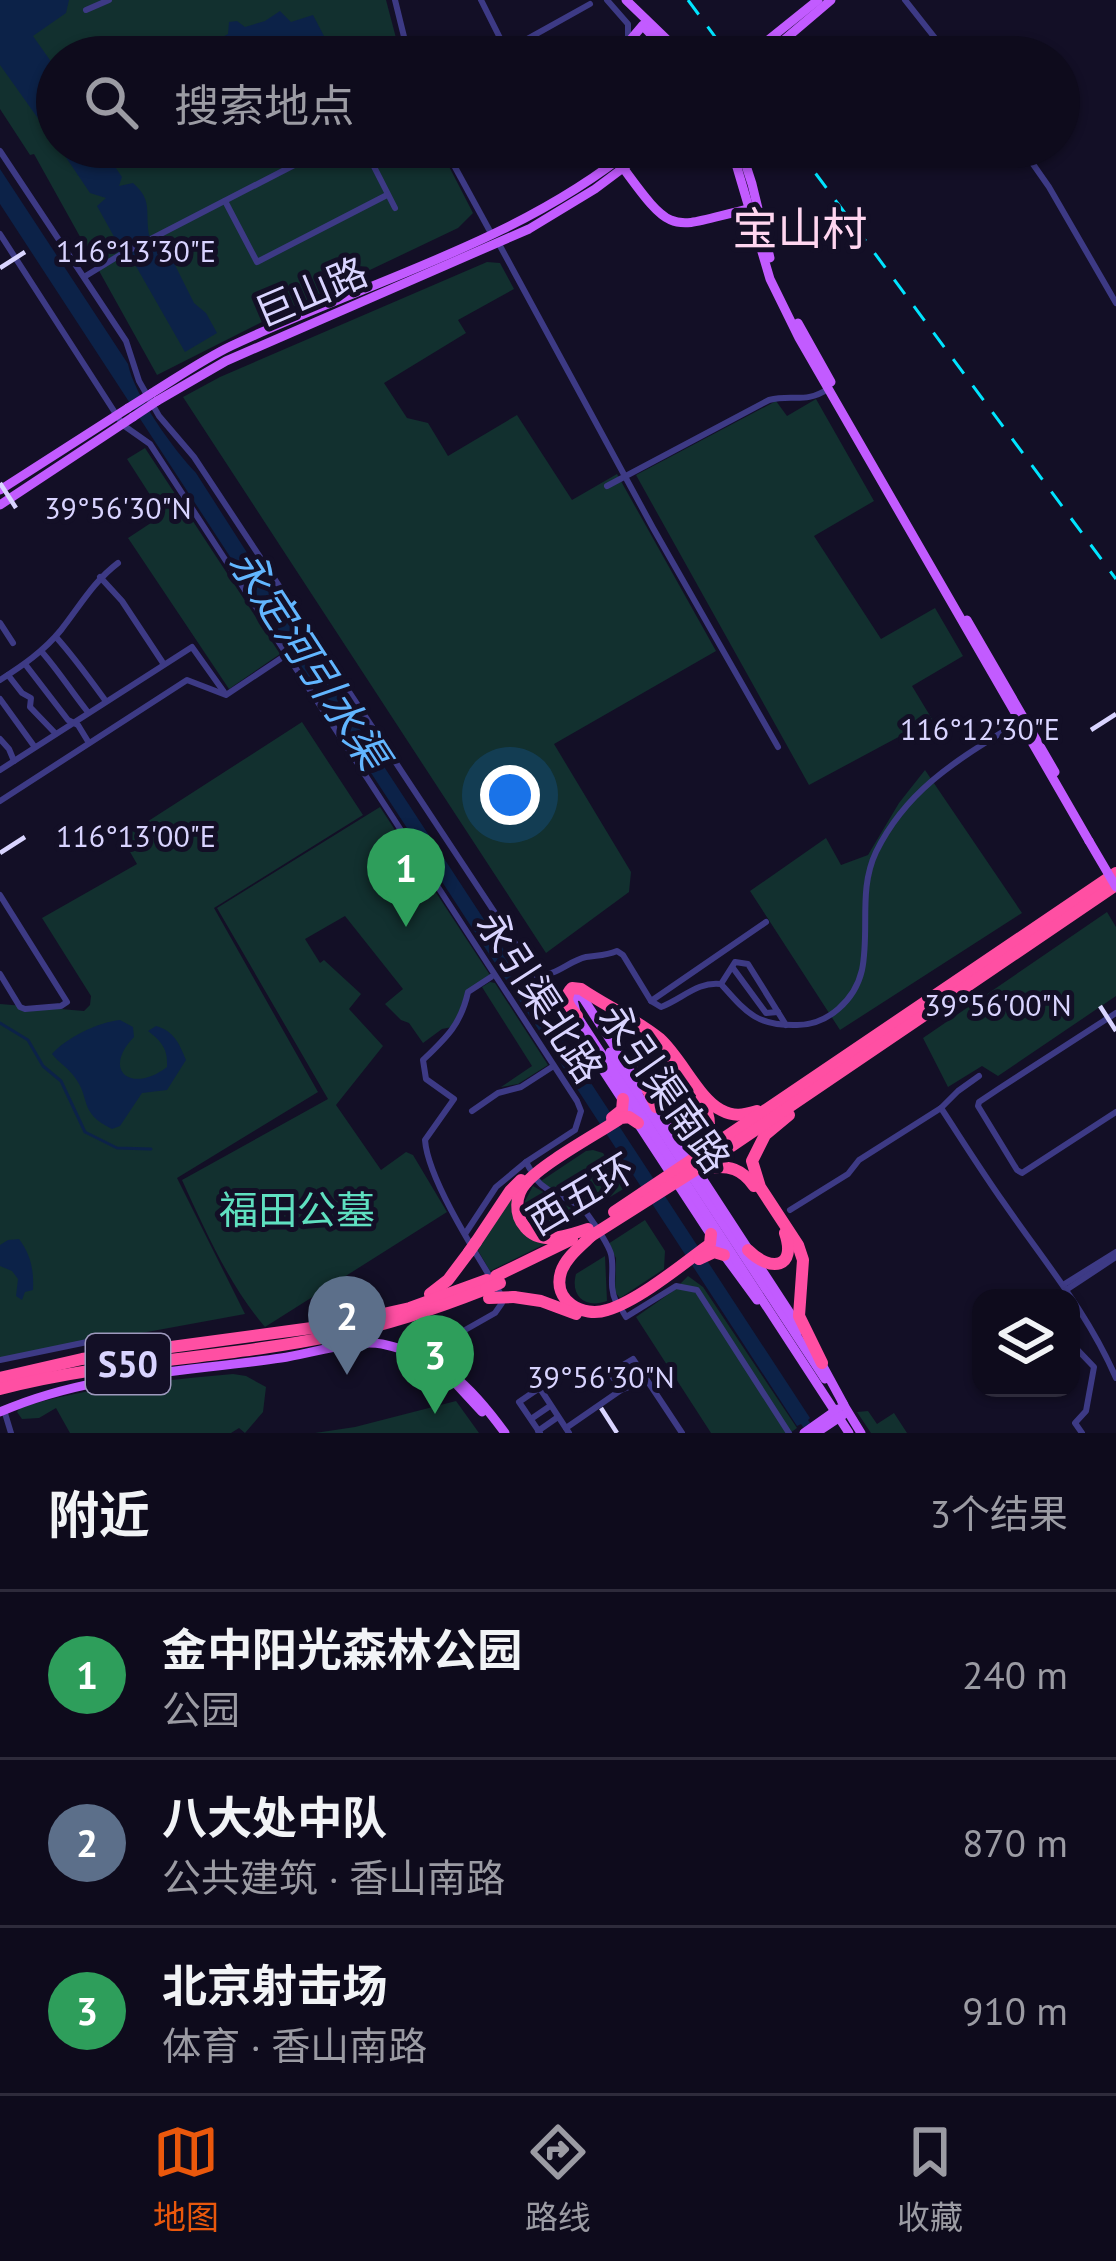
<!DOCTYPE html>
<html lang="zh">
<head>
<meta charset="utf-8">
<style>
  :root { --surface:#0e0b1c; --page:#1c1929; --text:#f1f3f6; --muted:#9b9ba3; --line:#2e2b3b; --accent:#ea580c }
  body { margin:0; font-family:"PT Sans","Noto Sans SC",sans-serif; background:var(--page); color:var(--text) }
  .controls { position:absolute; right:36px; bottom:36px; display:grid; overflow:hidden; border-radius:24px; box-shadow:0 3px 9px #0004 }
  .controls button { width:108px; height:108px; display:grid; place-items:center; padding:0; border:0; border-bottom:3px solid var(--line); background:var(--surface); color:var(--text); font:60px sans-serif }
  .you { position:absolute; left:510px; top:795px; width:42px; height:42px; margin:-30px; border:9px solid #fff; border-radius:50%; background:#1a73e8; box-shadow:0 0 0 18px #1a73e833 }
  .badge { display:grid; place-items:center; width:78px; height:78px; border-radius:50%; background:var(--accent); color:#fff; font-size:39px; font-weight:700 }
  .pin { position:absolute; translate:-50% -99px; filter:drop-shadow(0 3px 6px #0008) }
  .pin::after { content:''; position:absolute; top:63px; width:42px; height:36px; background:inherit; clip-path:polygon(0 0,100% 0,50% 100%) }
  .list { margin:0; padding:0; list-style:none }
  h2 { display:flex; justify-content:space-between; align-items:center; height:156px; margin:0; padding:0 48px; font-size:51px }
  h2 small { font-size:39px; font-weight:400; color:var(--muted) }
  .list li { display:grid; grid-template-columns:78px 1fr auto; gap:36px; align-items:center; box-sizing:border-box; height:168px; padding:0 48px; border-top:3px solid var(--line) }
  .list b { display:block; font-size:45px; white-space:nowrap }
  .list p { margin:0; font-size:39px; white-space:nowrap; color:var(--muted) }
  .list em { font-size:39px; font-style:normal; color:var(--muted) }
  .icon { flex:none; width:66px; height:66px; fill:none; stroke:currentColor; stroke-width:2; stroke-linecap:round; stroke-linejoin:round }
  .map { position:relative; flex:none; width:1116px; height:1433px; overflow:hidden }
  .search { position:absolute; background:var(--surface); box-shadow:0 3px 9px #0004; left:36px; right:36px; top:36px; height:132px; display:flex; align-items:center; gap:30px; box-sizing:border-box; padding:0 42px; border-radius:66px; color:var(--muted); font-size:45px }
  .sheet { height:660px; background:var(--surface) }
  nav { display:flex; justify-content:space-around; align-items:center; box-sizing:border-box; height:168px; border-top:3px solid var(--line); background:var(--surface); font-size:33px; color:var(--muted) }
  nav a { display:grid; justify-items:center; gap:6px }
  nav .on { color:var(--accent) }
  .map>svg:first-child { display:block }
  .green { fill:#12302f }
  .water { fill:#0c2248 }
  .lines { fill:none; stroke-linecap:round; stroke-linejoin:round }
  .stream { stroke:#0c2248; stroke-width:3 }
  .minor { stroke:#3d3a85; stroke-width:6 }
  .major { stroke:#c25bff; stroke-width:9 }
  .highway { stroke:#ff4fa3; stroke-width:12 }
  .rail { stroke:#00e5ff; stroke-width:3; stroke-dasharray:18 15; stroke-linecap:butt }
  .major-bridge { stroke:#c25bff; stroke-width:9 }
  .highway-bridge { stroke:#ff4fa3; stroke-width:12 }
  .ticks { fill:none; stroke:#d9d4ff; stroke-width:4.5 }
  .labels { text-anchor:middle; stroke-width:10; stroke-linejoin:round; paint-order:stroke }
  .shield { fill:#130f26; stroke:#9e99be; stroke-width:3 }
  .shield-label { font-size:36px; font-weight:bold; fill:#d9d4ff }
  .street-label { font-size:39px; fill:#d9d4ff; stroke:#130f26 }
  .park-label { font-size:39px; fill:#5fe0c0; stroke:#130f26 }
  .water-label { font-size:42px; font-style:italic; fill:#62b6ff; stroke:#130f26 }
  .quarter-label { font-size:45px; fill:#ffd6f0; stroke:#130f26 }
  .ticks-label { font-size:30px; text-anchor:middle; fill:#d9d4ff; stroke:#130f26; stroke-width:10; stroke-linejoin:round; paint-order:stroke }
</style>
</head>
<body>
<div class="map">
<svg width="1116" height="1433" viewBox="0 0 1116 1433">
  <rect width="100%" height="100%" fill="#130f26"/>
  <g class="green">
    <path d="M0 0H386L401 57H57V147H439L473 213 458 228 286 310 157 375 34 154 30 155 0 109Z"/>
    <path d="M487 262 500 263 514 289 458 320 466 333 384 383 407 418 428 423 448 456 517 415 572 500 617 474 716 651 554 744 631 872 629 892 546 953 183 397 220 377Z"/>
    <path d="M816 399 874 501 814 536 881 639 935 608 963 656 912 686 932 719 809 785 636 475 776 401 787 416Z"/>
    <path d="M145 448 280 654 229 689 128 538 163 515 127 459Z"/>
    <path d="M302 722 363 815 214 908 318 1092 177 1178 245 1314 0 1359V1004L84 1011 90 1005 91 996 42 918 137 864 122 838Z"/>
    <path d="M925 770 1022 913 840 1030 750 891 826 838 841 865 868 855 899 803Z"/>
    <path d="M380 807 490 975 465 992 462 1012 452 1027 442 1029 423 1043 409 1023 401 1020 385 1004 403 989 345 916 305 939 320 963 324 960 361 994 349 1009 383 1046 336 1105 381 1170 406 1152 413 1155 447 1212 265 1327C229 1285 205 1230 182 1180L328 1099 217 908Z"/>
    <path d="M1107 912 1116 927V996L998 1076 982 1066 948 1087 923 1038Z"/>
    <path d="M490 982 495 983 548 1065 518 1084 501 1087 532 1066 482 987Z"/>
    <path d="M593 1150 603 1153 625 1188 587 1211 546 1187 541 1181 586 1151Z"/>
    <path d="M533 1186 576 1211 580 1216 552 1229H541L526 1214 525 1201Z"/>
    <path d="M512 1193 513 1207 547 1243 490 1271 476 1247Z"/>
    <path d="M645 1220 665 1251 664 1269 620 1298 615 1292 616 1258 608 1244Z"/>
    <path d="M605 1256 607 1301C585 1309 570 1296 576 1274Z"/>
    <path d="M688 1276 703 1287 797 1428 790 1433H711L636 1317 673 1291Z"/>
    <path d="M233 1374 246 1376 266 1387 263 1412 245 1433 239 1428 231 1433H70L56 1408 39 1418 22 1419 17 1412 20 1408C89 1386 161 1381 233 1374Z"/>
    <path d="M456 1401 479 1433H315L355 1427Z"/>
    <path d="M868 1411 877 1424 894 1413 907 1433H871L857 1412Z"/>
  </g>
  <g class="water">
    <path d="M0 0H69L66 13 33 36 57 70V145L0 65Z"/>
    <path d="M280 11 291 22 313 15 335 57H319L309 41 303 42 301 48 304 57H292L289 48 276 39 241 57H204L207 46 228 34 229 22 237 21 245 27 265 21Z"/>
    <path d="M59 147H113L109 158 122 177 119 186 133 183C153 200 145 212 149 235L172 259 194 303 206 313 217 333 185 352 129 254 117 242 97 206 106 198 90 193Z"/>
    <path d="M0 169 128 364C134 395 174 450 196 473L379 759 810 1418 808 1420 817 1433H807L801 1424 797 1426 0 204Z"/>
    <path d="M120 1020 133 1027 134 1037C101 1071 132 1094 167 1067 168 1049 162 1042 148 1031L156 1026C174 1031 179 1043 186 1060L167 1090 142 1093 120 1126 112 1129C77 1112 92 1098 73 1075 67 1067 58 1062 52 1054 66 1038 98 1022 120 1020Z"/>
    <path d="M19 1239C31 1255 34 1270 33 1290L25 1292 22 1300 16 1296 18 1279 12 1271 0 1266V1245L8 1240Z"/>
  </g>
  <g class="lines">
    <path class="stream" d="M0 1023 28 1040 43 1066 61 1081 85 1132 117 1148 151 1149"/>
    <g class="minor">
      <path d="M395 0 409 57"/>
      <path d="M481 0 506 50"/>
      <path d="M607 0 628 24V43"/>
      <path d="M905 0 950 57"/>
      <path d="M86 10 109 0"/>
      <path d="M495 57 590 4"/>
      <path d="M364 147 395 208"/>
      <path d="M444 147 492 235"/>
      <path d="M1021 147 1049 187 1116 303"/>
      <path d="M0 151 126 341 139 381 159 416 194 457 536 975C556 977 568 961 586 957 598 955 605 956 617 951L623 955 651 1001 661 1007C682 999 698 981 721 984 746 1012 756 1026 797 1025 828 1025 855 1000 862 970 870 930 858 890 876 852 906 791 954 762 1009 728"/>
      <path d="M225 201 257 262 387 195"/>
      <path d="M0 234 123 425 150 444 577 1101 581 1111 575 1130 526 1162 530 1169"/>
      <path d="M499 244 653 528 778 747"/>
      <path d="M84 277 120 255 329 147"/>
      <path d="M607 486 769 400C793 394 805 404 828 389"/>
      <path d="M100 577 122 601 163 663"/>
      <path d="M0 623 13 643"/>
      <path d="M56 637C74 657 89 678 105 700"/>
      <path d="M41 651C58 670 71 691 87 711"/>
      <path d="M25 664 68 720 78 725 89 743"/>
      <path d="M8 675 22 693 31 698 30 707 55 733"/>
      <path d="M0 680C22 666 44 651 61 630 80 606 93 582 118 563"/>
      <path d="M0 699 34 746"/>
      <path d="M0 739 9 749 14 761"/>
      <path d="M0 770 192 647 224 692"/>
      <path d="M0 801 187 680 226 695 286 655"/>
      <path d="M0 895 67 1002 61 1006 25 1009 20 1007 0 974"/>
      <path d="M733 968 766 1013 778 1012"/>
      <path d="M721 984 735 962 748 964 786 1025"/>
      <path d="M651 1001 766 922"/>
      <path d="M1116 1013 1000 1088 979 1102 978 1106 1017 1170 1022 1173 1116 1112"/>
      <path d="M941 1108C962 1140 982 1172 1004 1203 1044 1261 1088 1313 1116 1378"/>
      <path d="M472 1111 498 1093 521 1087 552 1067"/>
      <path d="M536 1179C549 1196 571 1196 585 1211 593 1222 607 1241 611 1254 615 1270 608 1285 616 1302"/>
      <path d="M790 1210 848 1174 859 1160 941 1108 958 1091 979 1076"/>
      <path d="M465 1234 496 1187 526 1162"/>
      <path d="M1063 1285 1116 1252"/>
      <path d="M1066 1290 1116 1257"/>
      <path d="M623 1312 626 1317 676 1286 697 1290 789 1433"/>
      <path d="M1071 1343 1094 1367 1086 1411 1075 1423 1082 1433"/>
      <path d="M421 1355 495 1313 502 1303 500 1293C478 1257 428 1180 425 1140L454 1099 426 1079 423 1060C447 1037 461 1024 468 992L491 977"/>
      <path d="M0 1360 92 1341"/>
      <path d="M621 1390 612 1376 613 1371 633 1359 682 1433"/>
      <path d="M4 1410 11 1433"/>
      <path d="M531 1419 550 1406"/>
      <path d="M566 1428 621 1390 645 1381"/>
      <path d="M538 1431 558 1417"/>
      <path d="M540 1433 519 1402 538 1389 541 1390 569 1433"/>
    </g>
    <g class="major">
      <path d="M626 0 685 57"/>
      <path d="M643 26 672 57"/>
      <path d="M616 57 643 25"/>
      <path d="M747 57 818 0"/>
      <path d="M764 57 831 0"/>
      <path d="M731 147 770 279 799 338 1089 841"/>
      <path d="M740 147 752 184 770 258"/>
      <path d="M624 169C676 241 672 226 753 208"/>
      <path d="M798 323 831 382"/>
      <path d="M152 393C178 377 204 359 231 346 366 282 517 243 634 147"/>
      <path d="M157 401 226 361 529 229 595 189 651 147"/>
      <path d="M0 490 128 408"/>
      <path d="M0 505 133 417"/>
      <path d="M967 620 1055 772"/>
      <path d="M590 1043 597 1061 724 1255 757 1300"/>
      <path d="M610 1052 825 1379"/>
      <path d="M642 1089 583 998 577 995 573 1000 577 1016 849 1433"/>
      <path d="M653 1103 801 1330"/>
      <path d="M819 1359 844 1405"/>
      <path d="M433 1367 457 1385 482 1412"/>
      <path d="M842 1402 861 1433"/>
      <path d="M0 1412C89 1373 186 1372 281 1358 309 1354 354 1339 382 1344 442 1357 470 1385 505 1433"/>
      <path d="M804 1433 838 1409"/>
      <path d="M816 1433 843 1415"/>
    </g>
    <g class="highway">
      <path d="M577 1016C569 1007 562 998 572 988L581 989C606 1006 637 1020 660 1039 681 1058 699 1099 721 1110 734 1117 743 1115 757 1111"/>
      <path d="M656 1107 643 1080V1067L656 1056 664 1055 675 1062"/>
      <path d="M789 1115 765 1135 752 1161 760 1187 798 1245 803 1260 799 1316 822 1363"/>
      <path d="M612 1118 622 1110 623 1099"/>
      <path d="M699 1150C712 1132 712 1118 701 1099"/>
      <path d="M702 1153 1116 873"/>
      <path d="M708 1162 1116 885"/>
      <path d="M709 1168C729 1165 742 1169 754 1186"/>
      <path d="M588 1229C568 1235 542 1247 525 1227 514 1215 515 1195 526 1183 543 1163 597 1134 621 1118L629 1117 638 1123"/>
      <path d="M591 1236C581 1246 566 1257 561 1272 552 1301 583 1318 607 1310 638 1301 683 1264 710 1244L711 1234"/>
      <path d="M476 1242 510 1191 521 1180"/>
      <path d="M748 1250C771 1273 797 1268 785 1233"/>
      <path d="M699 1259 714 1252 724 1255"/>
      <path d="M496 1276 572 1239"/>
      <path d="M430 1294 448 1280 469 1252"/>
      <path d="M514 1297 541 1301 576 1314"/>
      <path d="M0 1378 82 1359 334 1325 410 1308 487 1280"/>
      <path d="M0 1389C111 1360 225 1359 337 1335 388 1325 438 1308 486 1289"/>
    </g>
    <g class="rail">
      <path d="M688 0 730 57"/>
      <path d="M796 147 1116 579"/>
    </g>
    <g class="major-bridge">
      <path d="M128 408 152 393"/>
      <path d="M133 417 157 401"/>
      <path d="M1089 841 1116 887"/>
    </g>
    <g class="highway-bridge">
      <path d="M614 1212 702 1153"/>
      <path d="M591 1236 708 1162"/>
      <path d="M469 1252 476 1242"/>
      <path d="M486 1289 500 1283"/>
      <path d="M489 1298 514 1297"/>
    </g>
  </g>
  <path class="ticks" d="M0 268 25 252M0 483 16 508M1091 730 1116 714M0 853 25 837M1100 1006 1116 1031M601 1408 617 1433"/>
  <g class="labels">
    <rect class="shield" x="86" y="1334" width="84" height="60" rx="9"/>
    <g class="shield-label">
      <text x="128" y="1377">S50</text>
    </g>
    <g class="street-label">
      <text transform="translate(311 292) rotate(-23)" y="14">巨山路</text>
      <text transform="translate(540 997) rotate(57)" y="14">永引渠北路</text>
      <text transform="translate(665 1088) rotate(55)" y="14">永引渠南路</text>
      <text transform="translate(581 1194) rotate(-31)" y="14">西五环</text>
    </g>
    <g class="park-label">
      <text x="297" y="1224">福田公墓</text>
    </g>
    <g class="water-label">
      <text transform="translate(309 659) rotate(57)" y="15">永定河引水渠</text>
    </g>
    <g class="quarter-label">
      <text x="800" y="245">宝山村</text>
    </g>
  </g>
  <g class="ticks-label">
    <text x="136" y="262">116°13'30"E</text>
    <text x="118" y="519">39°56'30"N</text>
    <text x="980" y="740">116°12'30"E</text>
    <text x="136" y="847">116°13'00"E</text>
    <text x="998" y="1016">39°56'00"N</text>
    <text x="601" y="1388">39°56'30"N</text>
  </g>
</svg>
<div class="controls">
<button><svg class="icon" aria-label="layers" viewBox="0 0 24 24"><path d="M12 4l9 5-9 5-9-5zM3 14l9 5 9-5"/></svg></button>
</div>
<div class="you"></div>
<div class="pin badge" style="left:406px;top:927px;background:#2e9e5b">1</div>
<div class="pin badge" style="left:347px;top:1375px;background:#5c6f8a">2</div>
<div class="pin badge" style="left:435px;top:1414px;background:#2e9e5b">3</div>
<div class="search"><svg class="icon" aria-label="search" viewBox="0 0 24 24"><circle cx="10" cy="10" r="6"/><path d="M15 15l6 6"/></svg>搜索地点</div>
</div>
<section class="sheet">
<h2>附近<small>3个结果</small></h2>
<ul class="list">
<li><span class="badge" style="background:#2e9e5b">1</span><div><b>金中阳光森林公园</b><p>公园</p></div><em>240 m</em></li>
<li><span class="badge" style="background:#5c6f8a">2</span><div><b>八大处中队</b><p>公共建筑 · 香山南路</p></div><em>870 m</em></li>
<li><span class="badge" style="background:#2e9e5b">3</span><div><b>北京射击场</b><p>体育 · 香山南路</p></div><em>910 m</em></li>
</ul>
</section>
<nav>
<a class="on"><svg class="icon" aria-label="map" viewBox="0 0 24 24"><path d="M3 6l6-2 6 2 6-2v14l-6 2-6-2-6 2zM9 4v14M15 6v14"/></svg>地图</a>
<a><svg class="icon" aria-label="directions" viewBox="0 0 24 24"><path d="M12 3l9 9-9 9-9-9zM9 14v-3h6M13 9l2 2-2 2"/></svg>路线</a>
<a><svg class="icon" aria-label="saved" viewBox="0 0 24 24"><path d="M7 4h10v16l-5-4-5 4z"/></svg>收藏</a>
</nav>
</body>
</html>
